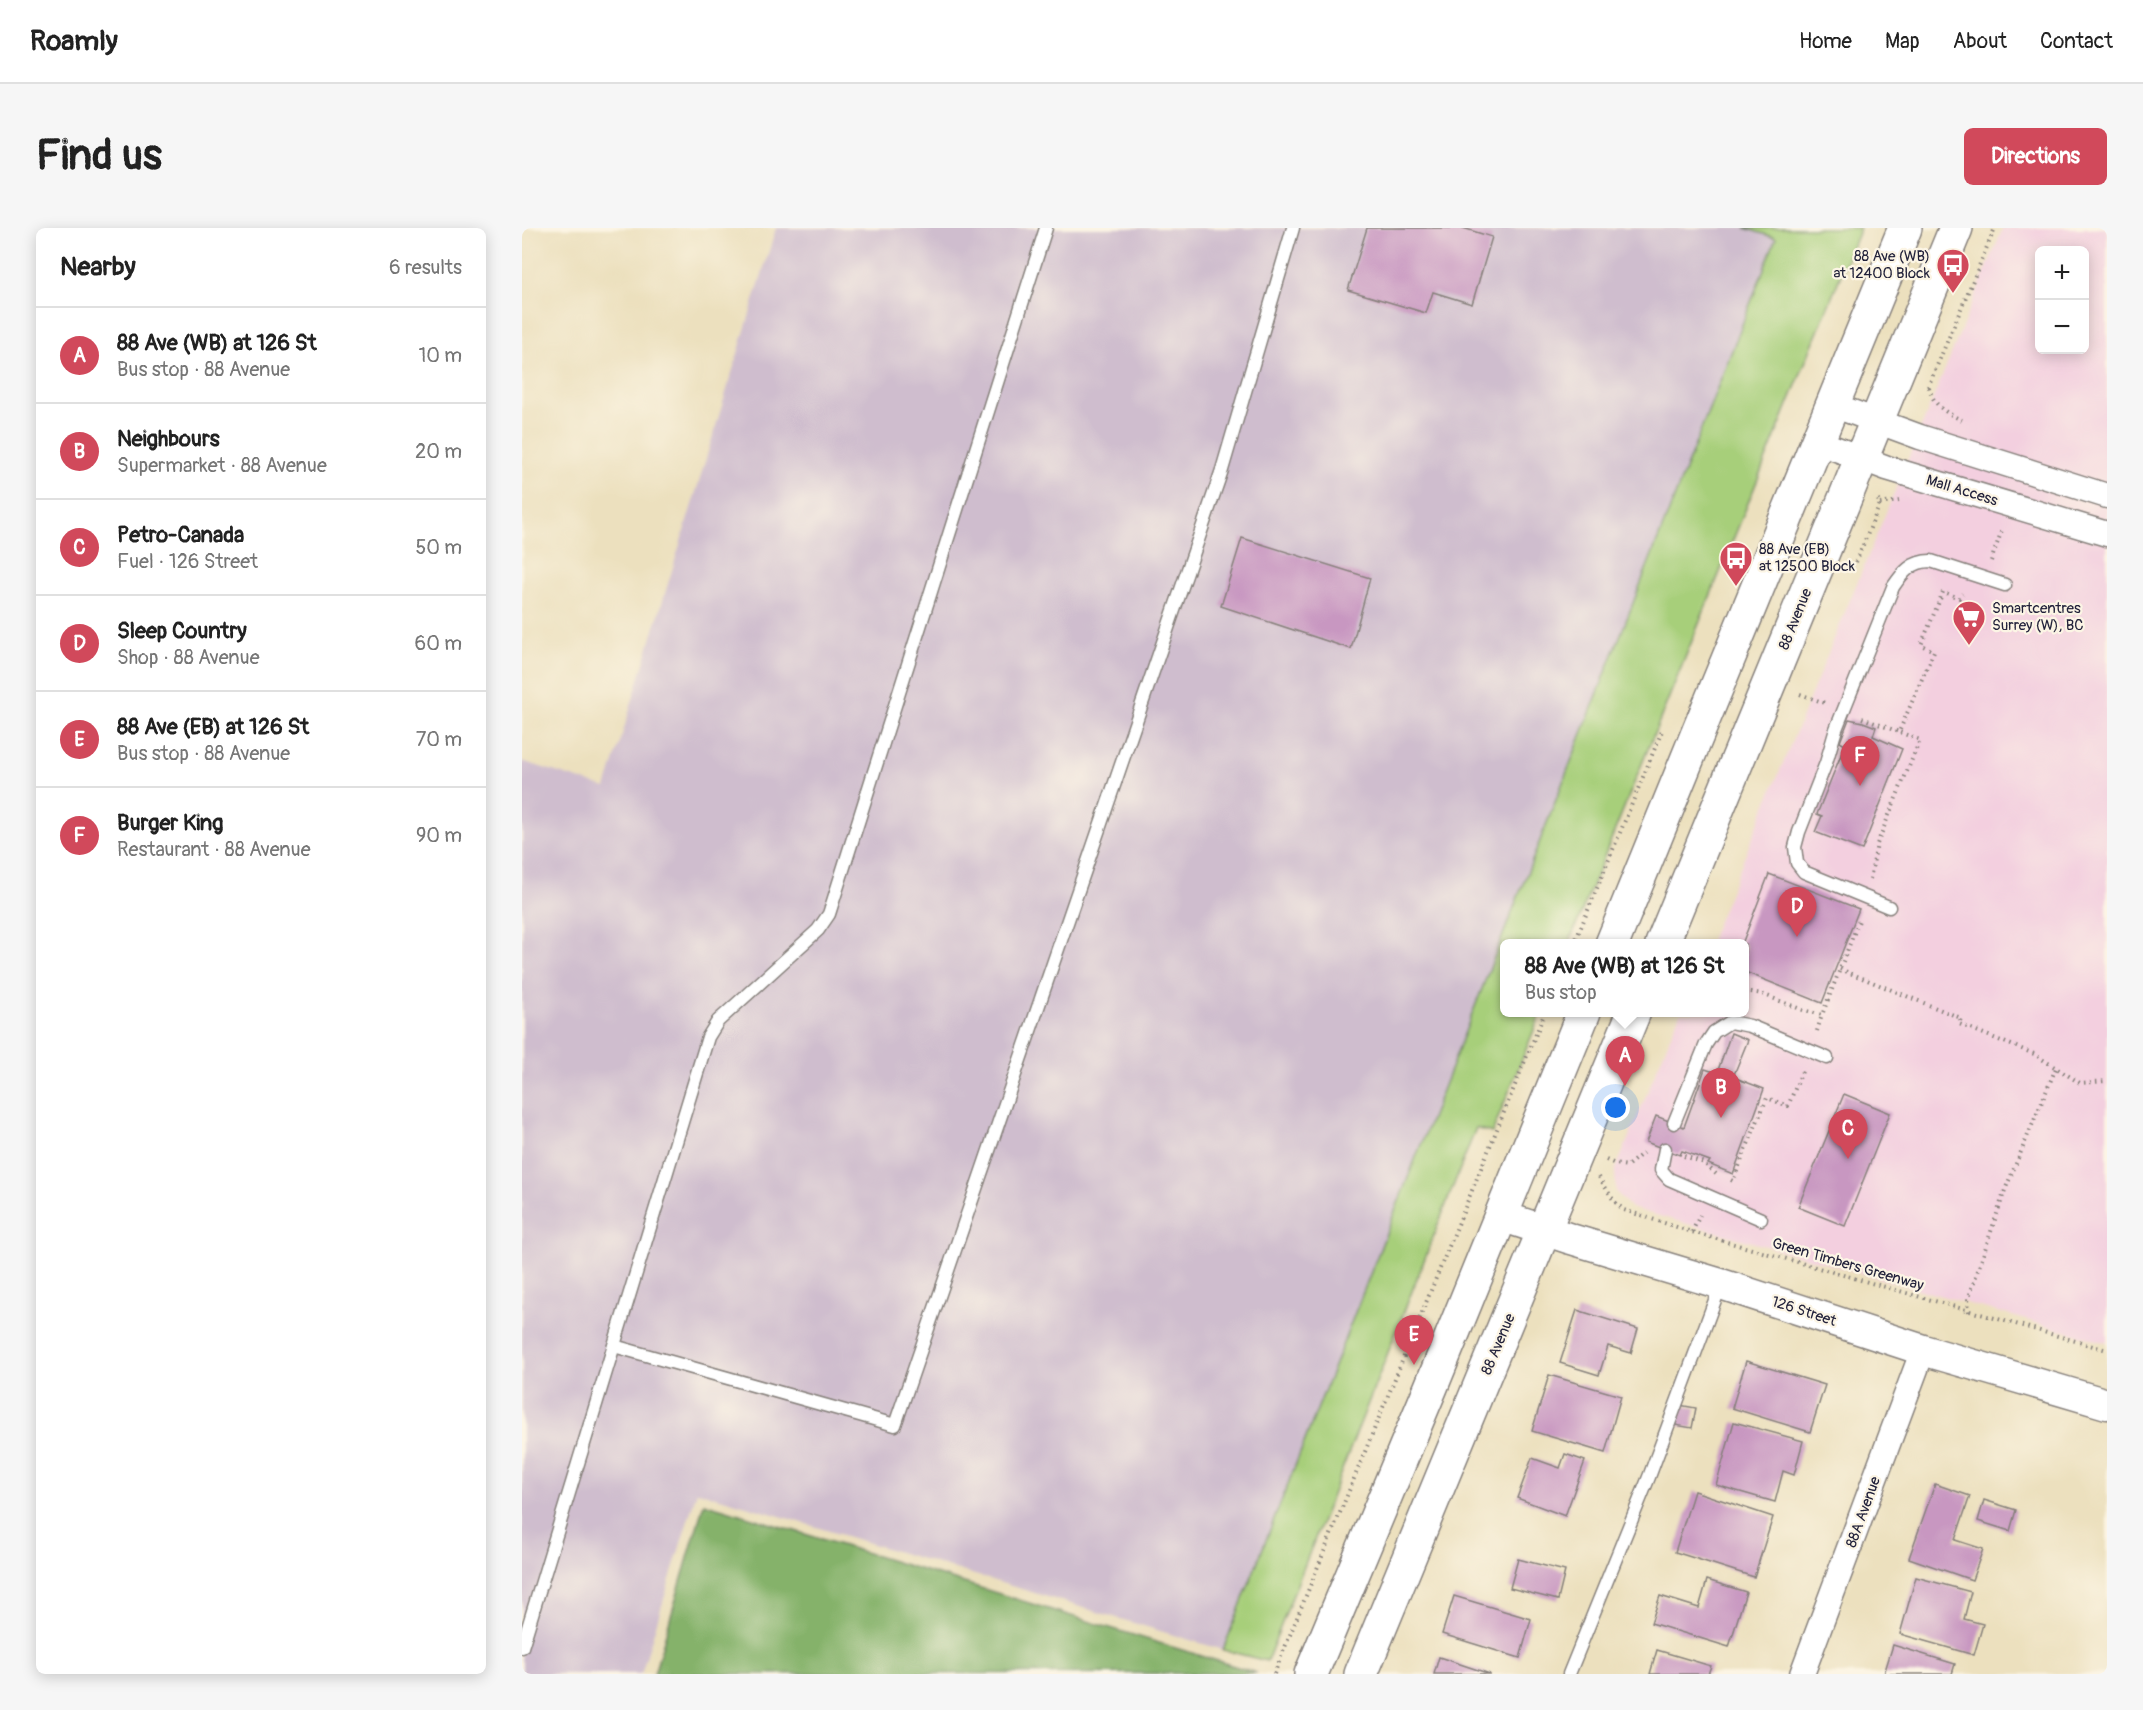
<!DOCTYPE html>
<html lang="en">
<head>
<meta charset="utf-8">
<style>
  :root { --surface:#fff; --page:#f6f6f6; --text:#222; --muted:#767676; --line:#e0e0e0; --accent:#d1495b }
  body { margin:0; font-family:Pangolin,sans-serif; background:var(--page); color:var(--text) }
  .controls { position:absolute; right:18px; top:18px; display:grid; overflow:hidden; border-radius:9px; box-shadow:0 3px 15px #0003 }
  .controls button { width:54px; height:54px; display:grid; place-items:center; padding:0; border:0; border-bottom:2px solid var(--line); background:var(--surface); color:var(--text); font:30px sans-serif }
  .you { position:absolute; left:1094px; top:880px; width:21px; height:21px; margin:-15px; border:4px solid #fff; border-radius:50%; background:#1a73e8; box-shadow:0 0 0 9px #1a73e833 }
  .badge { display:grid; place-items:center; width:39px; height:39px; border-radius:50%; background:var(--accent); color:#fff; font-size:20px; font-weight:700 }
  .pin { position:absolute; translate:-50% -50px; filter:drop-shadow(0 2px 3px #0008) }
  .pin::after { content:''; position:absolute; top:32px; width:21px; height:18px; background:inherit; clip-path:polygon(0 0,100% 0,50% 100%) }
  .popup { position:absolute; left:978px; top:711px; width:249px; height:78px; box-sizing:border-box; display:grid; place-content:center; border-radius:9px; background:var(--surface); filter:drop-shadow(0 2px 4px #0005); font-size:20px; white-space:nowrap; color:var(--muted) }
  .popup b { font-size:22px; color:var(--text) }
  .popup::after { content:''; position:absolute; left:50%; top:100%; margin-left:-12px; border:12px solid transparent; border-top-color:var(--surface) }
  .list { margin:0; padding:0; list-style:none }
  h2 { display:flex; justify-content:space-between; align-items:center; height:78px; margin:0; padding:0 24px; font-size:26px }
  h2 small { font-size:20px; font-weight:400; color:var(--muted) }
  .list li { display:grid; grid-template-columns:39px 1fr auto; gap:18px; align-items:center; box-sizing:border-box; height:96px; padding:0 24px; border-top:2px solid var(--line) }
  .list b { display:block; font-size:22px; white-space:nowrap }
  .list p { margin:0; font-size:20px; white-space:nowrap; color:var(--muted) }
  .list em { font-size:20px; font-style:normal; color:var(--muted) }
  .map { position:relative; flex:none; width:1585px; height:1446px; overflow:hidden; border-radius:9px }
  header { display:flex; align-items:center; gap:36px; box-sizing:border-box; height:84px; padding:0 30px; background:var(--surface); border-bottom:2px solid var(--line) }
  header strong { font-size:28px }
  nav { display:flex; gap:33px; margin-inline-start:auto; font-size:21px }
  .intro { display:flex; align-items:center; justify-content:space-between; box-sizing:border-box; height:144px; padding:0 36px }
  h1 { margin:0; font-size:42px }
  .button { padding:15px 27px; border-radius:9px; background:var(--accent); color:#fff; font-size:21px; font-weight:700 }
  main { display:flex; gap:36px; padding:0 36px }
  aside { flex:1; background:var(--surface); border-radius:9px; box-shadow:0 3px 15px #0003 }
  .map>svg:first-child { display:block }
  .built { fill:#f3cfdf; fill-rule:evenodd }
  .industrial { fill:#cfbdce }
  .green { fill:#a7cf7a; stroke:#64785a; stroke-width:1.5 }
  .forest { fill:#85b26a; stroke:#546a52; stroke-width:1.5 }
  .building { fill:#c897c1 }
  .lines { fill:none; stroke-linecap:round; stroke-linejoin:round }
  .service-casing { stroke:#87817c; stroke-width:15 }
  .minor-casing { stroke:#87817c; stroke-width:27 }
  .tertiary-casing { stroke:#87817c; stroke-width:33 }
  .secondary-casing { stroke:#87817c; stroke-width:36 }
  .path { stroke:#87817c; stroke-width:4; stroke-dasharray:1.5 4.5; stroke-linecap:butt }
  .service { stroke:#fff; stroke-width:12 }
  .minor { stroke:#fff; stroke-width:24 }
  .tertiary { stroke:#fff; stroke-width:30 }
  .secondary { stroke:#fff; stroke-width:33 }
  .labels { text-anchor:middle; stroke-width:4.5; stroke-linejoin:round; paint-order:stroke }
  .poi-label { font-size:15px; fill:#22223b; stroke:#fcf5e5; text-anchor:start }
  .street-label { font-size:15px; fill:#22223b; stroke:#fcf5e5 }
</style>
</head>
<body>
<header>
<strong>Roamly</strong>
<nav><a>Home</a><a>Map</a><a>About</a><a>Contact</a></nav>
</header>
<div class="intro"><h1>Find us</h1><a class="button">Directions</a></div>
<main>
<aside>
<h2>Nearby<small>6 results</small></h2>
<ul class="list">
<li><span class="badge">A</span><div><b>88 Ave (WB) at 126 St</b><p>Bus stop · 88 Avenue</p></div><em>10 m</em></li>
<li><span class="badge">B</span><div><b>Neighbours</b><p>Supermarket · 88 Avenue</p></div><em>20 m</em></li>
<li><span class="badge">C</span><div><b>Petro-Canada</b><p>Fuel · 126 Street</p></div><em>50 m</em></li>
<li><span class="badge">D</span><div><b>Sleep Country</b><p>Shop · 88 Avenue</p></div><em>60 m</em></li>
<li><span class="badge">E</span><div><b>88 Ave (EB) at 126 St</b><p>Bus stop · 88 Avenue</p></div><em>70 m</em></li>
<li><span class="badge">F</span><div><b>Burger King</b><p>Restaurant · 88 Avenue</p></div><em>90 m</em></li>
</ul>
</aside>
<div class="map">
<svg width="1585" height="1446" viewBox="0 0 1585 1446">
  <rect width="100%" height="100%" fill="#fcf5e5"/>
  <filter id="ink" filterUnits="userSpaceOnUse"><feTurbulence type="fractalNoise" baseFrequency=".0167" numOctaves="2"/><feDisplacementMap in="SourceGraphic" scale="12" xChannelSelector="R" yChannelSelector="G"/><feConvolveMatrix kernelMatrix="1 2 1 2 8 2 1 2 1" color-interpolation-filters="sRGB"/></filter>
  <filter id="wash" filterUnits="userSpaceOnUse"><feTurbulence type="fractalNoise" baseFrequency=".008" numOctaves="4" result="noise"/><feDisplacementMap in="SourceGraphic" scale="24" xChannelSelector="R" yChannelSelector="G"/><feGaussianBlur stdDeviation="1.35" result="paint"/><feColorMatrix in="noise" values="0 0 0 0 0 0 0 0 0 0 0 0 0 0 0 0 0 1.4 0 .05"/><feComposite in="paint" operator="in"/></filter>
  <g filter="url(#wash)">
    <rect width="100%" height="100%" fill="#ece0be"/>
    <path class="built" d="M1481 0H1585V1115L1109 980 1094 964 1093 943 1158 785 1223 784V716L1187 715ZM1518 22H1562V122H1518Z"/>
    <path class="industrial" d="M254 0H1223L1255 10 701 1422 175 1263 119 1446H0V533L84 560Z"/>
    <path class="green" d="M1223 0H1338L1047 715 983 716V784L1019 785 970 905 954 900 745 1433 701 1422 1254 10Z"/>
    <path class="forest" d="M182 1275 735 1445 132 1446Z"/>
    <g id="blocks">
      <g class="building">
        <path d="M845 0H941L970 9 950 76 911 64 904 85 826 62Z"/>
        <path d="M720 310 848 350 829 421 699 378Z"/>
        <path d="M1327 491 1341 494 1354 499 1351 508 1380 521 1340 622 1293 604 1300 588 1295 586 1323 517 1318 514Z"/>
        <path d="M1247 646 1337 681 1300 775 1223 744V716H1220Z"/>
        <path d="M1209 805 1226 812 1211 849 1242 861 1211 946 1186 936 1188 933 1160 923 1158 927 1124 914 1134 888 1162 899 1183 841 1195 845Z"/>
        <path d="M1322 866 1368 885 1323 998 1276 979Z"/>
        <path d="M1055 1082 1116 1101 1109 1125 1086 1118 1077 1147 1038 1135Z"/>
        <path d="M1224 1133 1303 1157 1288 1204 1210 1180Z"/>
        <path d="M1027 1147 1099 1168 1083 1225 1010 1203Z"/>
        <path d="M1157 1177 1174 1180 1170 1200 1153 1197Z"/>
        <path d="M1212 1194 1281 1213 1272 1247 1261 1243 1253 1274 1194 1257Z"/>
        <path d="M1043 1226 1063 1233 1043 1288 995 1270 1010 1230 1038 1240Z"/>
        <path d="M1413 1256 1448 1268 1433 1312 1461 1321 1450 1352 1387 1330Z"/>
        <path d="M1172 1263 1251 1289 1232 1349 1153 1324Z"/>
        <path d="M1462 1272 1494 1282 1488 1303 1456 1293Z"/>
        <path d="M996 1331 1043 1343 1036 1372 988 1360Z"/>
        <path d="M1394 1349 1449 1364 1442 1391 1461 1396 1452 1427 1378 1406Z"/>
        <path d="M1185 1352 1224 1364 1207 1419 1129 1395 1138 1368 1177 1380Z"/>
        <path d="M932 1368 1009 1391 998 1430 920 1406Z"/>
        <path d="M1371 1417 1433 1436 1430 1446H1362Z"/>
        <path d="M1135 1422 1189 1438 1186 1446H1128Z"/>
        <path d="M917 1429 968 1446H912Z"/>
      </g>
    </g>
  </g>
  <g filter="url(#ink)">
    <use href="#blocks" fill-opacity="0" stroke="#87817c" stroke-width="1.5"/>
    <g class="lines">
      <defs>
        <g id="service">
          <path d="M1367 679 1282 644 1275 635 1273 619 1277 604 1304 535 1314 501 1371 359C1381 344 1390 333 1409 333L1483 357"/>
          <path d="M1152 895 1184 816 1192 804 1208 794 1228 798 1305 830"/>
          <path d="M1143 921 1139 942 1147 951 1239 991"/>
          <path d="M92 1118 373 1197 700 242 771 0"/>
          <path d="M0 1419 186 809 196 793 296 702 307 686 524 0"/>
          <path d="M1047 1446 1127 1249 1199 1056"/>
        </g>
        <g id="minor">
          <path d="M1311 177 1398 209 1585 268"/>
          <path d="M1296 214 1365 240 1585 306"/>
          <path d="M1280 1446 1401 1122"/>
        </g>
        <path id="tertiary" d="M979 988 1049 1011 1199 1056 1401 1122 1585 1176"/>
        <g id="secondary">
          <path d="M1090 716C1187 477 1285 238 1383 0"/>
          <path d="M1140 716 1434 0"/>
          <path d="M789 1446 909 1159 1062 784"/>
          <path d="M839 1446 1112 784"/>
        </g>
      </defs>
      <use href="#service" class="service-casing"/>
      <use href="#minor" class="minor-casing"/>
      <use href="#tertiary" class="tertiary-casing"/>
      <use href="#secondary" class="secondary-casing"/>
      <g class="path">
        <path d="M1406 159 1473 0"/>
        <path d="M1407 159C1411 177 1422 184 1440 192"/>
        <path d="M1358 276 1377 273"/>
        <path d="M1469 333 1480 302"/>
        <path d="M1334 334 1358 276 1356 272"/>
        <path d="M1278 466 1303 475"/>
        <path d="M1340 490 1377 504 1412 423 1399 417 1421 364 1437 370 1441 366"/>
        <path d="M1348 651 1355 616 1398 512 1377 504"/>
        <path d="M1052 716 1140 503"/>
        <path d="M1318 741 1439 790 1437 796 1512 826 1558 855 1585 853"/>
        <path d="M1223 763 1240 766 1281 782 1300 787 1338 690"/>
        <path d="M1295 803 1300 787"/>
        <path d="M1162 928 1182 935 1195 947"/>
        <path d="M1084 932 1093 936 1105 938 1121 925"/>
        <path d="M1077 949 1092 973 1102 982 1170 1004 1585 1122"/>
        <path d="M1209 952 1211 953 1245 870 1266 878 1281 841"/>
        <path d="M1170 1004 1178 987"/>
        <path d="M1447 1084 1446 1072 1483 962 1534 840"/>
        <path d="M752 1446 1023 784"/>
      </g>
      <use href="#service" class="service"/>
      <use href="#minor" class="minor"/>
      <use href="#tertiary" class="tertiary"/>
      <use href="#secondary" class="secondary"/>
    </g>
  </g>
  <defs>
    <symbol id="bus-pin" viewBox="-11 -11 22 30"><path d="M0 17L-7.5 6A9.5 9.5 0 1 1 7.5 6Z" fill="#d1495b" stroke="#fcf5e5"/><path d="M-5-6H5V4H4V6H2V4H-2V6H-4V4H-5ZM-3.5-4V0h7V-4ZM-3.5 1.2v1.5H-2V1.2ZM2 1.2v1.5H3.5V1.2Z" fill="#fff"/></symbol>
    <symbol id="supermarket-pin" viewBox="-11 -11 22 30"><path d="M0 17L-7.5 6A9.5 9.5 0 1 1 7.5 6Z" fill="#d1495b" stroke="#fcf5e5"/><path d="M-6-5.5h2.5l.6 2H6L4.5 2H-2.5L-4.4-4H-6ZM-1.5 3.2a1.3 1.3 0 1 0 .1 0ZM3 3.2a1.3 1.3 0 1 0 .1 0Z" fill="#fff"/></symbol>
  </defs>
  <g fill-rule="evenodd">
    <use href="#bus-pin" x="1412" y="18" width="38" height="52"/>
    <use href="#bus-pin" x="1195" y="311" width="38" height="52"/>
    <use href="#supermarket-pin" x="1428" y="370" width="38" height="52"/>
  </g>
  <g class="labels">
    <g class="poi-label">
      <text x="1408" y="33" text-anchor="end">88 Ave (WB)<tspan x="1408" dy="17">at 12400 Block</tspan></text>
      <text x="1237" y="326">88 Ave (EB)<tspan x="1237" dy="17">at 12500 Block</tspan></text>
      <text x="1470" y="385">Smartcentres<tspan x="1470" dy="17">Surrey (W), BC</tspan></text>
    </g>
    <g class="street-label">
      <text transform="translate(1440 262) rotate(17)" y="5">Mall Access</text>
      <text transform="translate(1273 391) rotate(-68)" y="5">88 Avenue</text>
      <text transform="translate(1326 1036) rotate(16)" y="5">Green Timbers Greenway</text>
      <text transform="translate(1282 1083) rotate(18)" y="5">126 Street</text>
      <text transform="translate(976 1116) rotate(-67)" y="5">88 Avenue</text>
      <text transform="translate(1341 1284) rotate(-70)" y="5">88A Avenue</text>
    </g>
  </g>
</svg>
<div class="controls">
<button>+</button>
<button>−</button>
</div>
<div class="you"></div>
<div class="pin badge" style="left:1103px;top:858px">A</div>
<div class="popup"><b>88 Ave (WB) at 126 St</b>Bus stop</div>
<div class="pin badge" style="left:1199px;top:890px">B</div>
<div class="pin badge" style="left:1326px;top:931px">C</div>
<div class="pin badge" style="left:1275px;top:709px">D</div>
<div class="pin badge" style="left:892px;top:1137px">E</div>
<div class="pin badge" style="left:1338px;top:558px">F</div>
</div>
</main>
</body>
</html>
